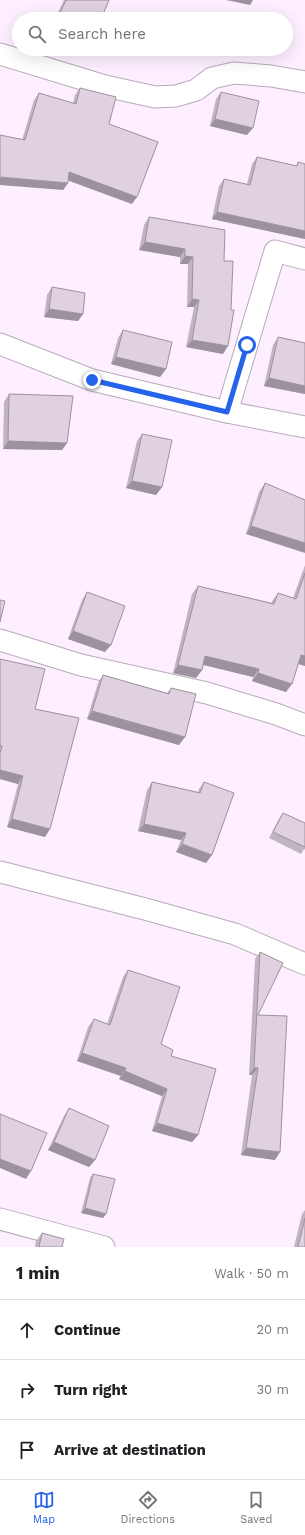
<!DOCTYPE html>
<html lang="en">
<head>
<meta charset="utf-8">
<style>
  :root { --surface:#fff; --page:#f6f6f6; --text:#202124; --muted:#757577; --line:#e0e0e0; --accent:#2563eb }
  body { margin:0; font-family:"Work Sans",sans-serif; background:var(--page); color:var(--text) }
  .stop { position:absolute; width:12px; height:12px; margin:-9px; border:3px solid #2563eb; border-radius:50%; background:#fff }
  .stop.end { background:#2563eb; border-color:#fff; box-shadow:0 1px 4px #0008 }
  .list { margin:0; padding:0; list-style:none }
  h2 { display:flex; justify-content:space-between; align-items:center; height:52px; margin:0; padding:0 16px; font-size:17px }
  h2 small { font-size:13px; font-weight:400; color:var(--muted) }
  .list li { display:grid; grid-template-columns:26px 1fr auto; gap:12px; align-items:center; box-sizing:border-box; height:60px; padding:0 16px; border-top:1px solid var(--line) }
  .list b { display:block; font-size:15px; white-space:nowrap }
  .list em { font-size:13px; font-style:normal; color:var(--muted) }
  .icon { flex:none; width:22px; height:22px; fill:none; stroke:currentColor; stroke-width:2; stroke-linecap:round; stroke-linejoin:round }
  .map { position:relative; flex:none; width:305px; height:1247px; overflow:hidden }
  .search { position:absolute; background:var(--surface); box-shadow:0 4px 16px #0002; left:12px; right:12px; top:12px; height:44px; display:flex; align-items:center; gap:10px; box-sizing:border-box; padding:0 14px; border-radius:22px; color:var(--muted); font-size:15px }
  .sheet { height:232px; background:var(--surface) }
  nav { display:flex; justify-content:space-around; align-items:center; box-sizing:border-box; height:56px; border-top:1px solid var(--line); background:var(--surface); font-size:11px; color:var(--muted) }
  nav a { display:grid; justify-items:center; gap:2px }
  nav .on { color:var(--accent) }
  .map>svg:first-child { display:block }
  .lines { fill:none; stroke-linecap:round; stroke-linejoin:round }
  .street-casing { stroke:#b8aab9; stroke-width:23 }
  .street { stroke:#fff; stroke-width:21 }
  .wall { fill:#c0b4c1 }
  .shaded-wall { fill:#9c929d }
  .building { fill:#dfd1e0; stroke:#9c929d }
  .route { stroke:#2563eb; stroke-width:5 }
</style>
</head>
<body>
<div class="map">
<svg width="305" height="1247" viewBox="0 0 305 1247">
  <rect width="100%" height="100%" fill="#fdefff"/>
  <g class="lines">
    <defs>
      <g id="street">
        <path d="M0 54 105 86 155 97 176 96 196 90 212 78 234 73 271 76 305 82"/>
        <path d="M0 344 92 380 227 412 305 427"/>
        <path d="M227 412 275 251 305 259"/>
        <path d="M0 640 81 665 207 693 276 714 305 725"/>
        <path d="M0 872 145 909 235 934 305 964"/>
        <path d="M0 1219 104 1247"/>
      </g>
    </defs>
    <use href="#street" class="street-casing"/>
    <use href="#street" class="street"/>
  </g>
  <g class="wall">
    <path d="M64 0H109L101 19H55Z"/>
    <path d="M80 88 109 124 132 204 68 180V183L63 190 22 140 34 100 39 93 73 103 75 95Z"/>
    <path d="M221 92 247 135 210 126 216 99Z"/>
    <path d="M257 157 296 166 298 162 305 164V239L212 219 219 186 224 179 247 184 252 164Z"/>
    <path d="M149 217 224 261 223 354 186 347 194 307H187L188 264H180V257L139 250 144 225Z"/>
    <path d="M52 287 83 314 78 321 44 317 47 295Z"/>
    <path d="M123 330 166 369 160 377 111 364 118 338Z"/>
    <path d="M278 337 305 343V394L264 386 273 345Z"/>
    <path d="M9 394 67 443 62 450 3 449 4 402Z"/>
    <path d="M142 434 162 487 156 495 126 488 137 441Z"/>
    <path d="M265 483 305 500 246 534 259 492Z"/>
    <path d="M305 565V666L298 664 286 692 252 681 253 677 203 665 202 670 196 678 173 673 192 594 198 586 272 603V601L278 593 293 598Z"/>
    <path d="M87 592 105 652 68 639 82 600Z"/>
    <path d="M0 659 35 709 45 837 7 827 18 784 0 779Z"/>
    <path d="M103 675 167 693 171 688 179 745 87 719 98 683Z"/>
    <path d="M152 782 198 792 199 789 204 782 206 863 176 852 181 840 138 831 147 790Z"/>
    <path d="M283 813 305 823V850L304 849 301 854 269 838 279 819Z"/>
    <path d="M260 952 258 1015 275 1160 241 1155 252 1075H249L255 959Z"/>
    <path d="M128 970 161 1044 171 1056 198 1135 192 1142 152 1131 162 1096 119 1079 121 1076 77 1061 88 1027 94 1019 107 1024 123 977Z"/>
    <path d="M69 1108 95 1160 89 1167 48 1150 64 1116Z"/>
    <path d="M93 1174 106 1214 103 1218 81 1213 90 1178Z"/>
    <path d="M305 1210V1247H294L302 1214Z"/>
    <path d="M42 1233 62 1247H35L36 1241Z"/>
  </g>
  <g class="shaded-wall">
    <path d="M226 0H253L250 5Z"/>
    <path d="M215 119 253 128 247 135 210 126Z"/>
    <path d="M69 172 137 197 132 204 64 179Z"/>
    <path d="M0 177 68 183 63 190 0 185Z"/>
    <path d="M217 212 305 231V239L212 219Z"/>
    <path d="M145 242 185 249 180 257 139 250Z"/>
    <path d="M185 256 193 257 188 264H180Z"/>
    <path d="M192 299 199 300 194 307H187Z"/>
    <path d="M49 309 83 314 78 321 44 317Z"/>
    <path d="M192 340 228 346 223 354 186 347Z"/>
    <path d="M116 357 166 369 160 377 111 364Z"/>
    <path d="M269 378 305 386V394L264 386Z"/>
    <path d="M8 441 67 443 62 450 3 449Z"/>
    <path d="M132 481 162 487 156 495 126 488Z"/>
    <path d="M251 526 305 543V553L246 534Z"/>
    <path d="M73 631 111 645 105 652 68 639Z"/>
    <path d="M301 655 305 656V666L296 663Z"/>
    <path d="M205 656 259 669 253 677 200 664Z"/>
    <path d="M178 665 202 670 196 678 173 673Z"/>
    <path d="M258 673 292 684 286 692 252 681Z"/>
    <path d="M92 711 185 737 179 745 87 719Z"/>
    <path d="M0 770 23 776 18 784 0 779Z"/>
    <path d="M12 819 50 829 45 837 7 827Z"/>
    <path d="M144 824 186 833 181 840 138 831Z"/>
    <path d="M182 844 212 855 206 863 176 852Z"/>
    <path d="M82 1053 126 1068 121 1076 77 1061Z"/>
    <path d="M254 1068H258L252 1075H249Z"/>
    <path d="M125 1071 167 1089 162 1096 119 1079Z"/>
    <path d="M157 1123 198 1135 192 1142 152 1131Z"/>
    <path d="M54 1142 95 1160 89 1167 48 1150Z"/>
    <path d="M246 1148 280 1152 275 1160 241 1155Z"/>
    <path d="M0 1159 31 1171 26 1179 0 1168Z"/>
    <path d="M85 1208 106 1214 103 1218 81 1213Z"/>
  </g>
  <g class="building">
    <path d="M66 0H109L101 19H57Z"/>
    <path d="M80 88 116 97 109 124 158 142 137 197 69 172 68 183 0 177V135L25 140 39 93 76 104Z"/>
    <path d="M221 92 259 101 253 128 215 119Z"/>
    <path d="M257 157 297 166 298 162 305 164V231L217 212 224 179 250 185Z"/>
    <path d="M149 217 225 230 224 261H233L231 310H234L228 346 192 340 199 300 192 299 193 257 185 256V249L145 242Z"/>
    <path d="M52 287 85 293 83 314 49 309Z"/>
    <path d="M123 330 172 342 166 369 116 357Z"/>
    <path d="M278 337 305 343V386L269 378Z"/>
    <path d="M9 394 73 396 67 443 8 441Z"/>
    <path d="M142 434 172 440 162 487 132 481Z"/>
    <path d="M265 483 305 500V543L251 526Z"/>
    <path d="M305 573V656L301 655 292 684 258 673 259 669 205 656 202 670 178 665 198 586 274 604 278 593 296 599Z"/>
    <path d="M87 592 125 606 111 645 73 631Z"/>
    <path d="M0 600 5 601 0 622Z"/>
    <path d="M0 659 45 669 35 709 79 718 50 829 12 819 23 776 0 770V753L2 746H0Z"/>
    <path d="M103 675 169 694 171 688 196 694 185 737 92 711Z"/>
    <path d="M152 782 200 793 204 782 234 793 212 855 182 844 186 833 144 824Z"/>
    <path d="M283 813 305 823V847L273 832Z"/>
    <path d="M260 952 283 963 258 1015 287 1016 280 1152 246 1148 258 1068H254Z"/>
    <path d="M128 970 180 987 161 1044 173 1050 171 1056 216 1069 198 1135 157 1123 167 1089 125 1071 126 1068 82 1053 94 1019 110 1025Z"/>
    <path d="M69 1108 109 1126 95 1160 54 1142Z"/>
    <path d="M0 1114 47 1133 31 1171 0 1159Z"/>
    <path d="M93 1174 115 1179 106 1214 85 1208Z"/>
    <path d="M305 1218V1247H298Z"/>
    <path d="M42 1233 64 1239 62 1247H39Z"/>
  </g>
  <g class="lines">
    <path class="route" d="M92 380 227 412 247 345"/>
  </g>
</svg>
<div class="stop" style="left:247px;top:345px"></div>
<div class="stop end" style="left:92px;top:380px"></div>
<div class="search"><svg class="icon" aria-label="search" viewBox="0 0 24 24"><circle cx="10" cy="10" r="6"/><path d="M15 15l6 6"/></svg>Search here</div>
</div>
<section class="sheet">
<h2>1 min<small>Walk · 50 m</small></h2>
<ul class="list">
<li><svg class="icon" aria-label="ahead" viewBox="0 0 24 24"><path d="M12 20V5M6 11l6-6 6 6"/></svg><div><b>Continue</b></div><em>20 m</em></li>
<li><svg class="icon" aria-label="right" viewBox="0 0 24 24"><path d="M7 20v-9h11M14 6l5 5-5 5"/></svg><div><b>Turn right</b></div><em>30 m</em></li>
<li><svg class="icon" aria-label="arrive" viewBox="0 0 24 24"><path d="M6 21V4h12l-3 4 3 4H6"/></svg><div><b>Arrive at destination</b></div></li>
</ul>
</section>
<nav>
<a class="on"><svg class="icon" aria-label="map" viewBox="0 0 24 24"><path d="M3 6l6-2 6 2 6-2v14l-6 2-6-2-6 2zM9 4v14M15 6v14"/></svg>Map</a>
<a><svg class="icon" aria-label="directions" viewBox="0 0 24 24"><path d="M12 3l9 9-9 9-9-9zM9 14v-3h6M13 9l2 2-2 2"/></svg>Directions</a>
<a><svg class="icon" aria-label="saved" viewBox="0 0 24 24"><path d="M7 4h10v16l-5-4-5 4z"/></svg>Saved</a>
</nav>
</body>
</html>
